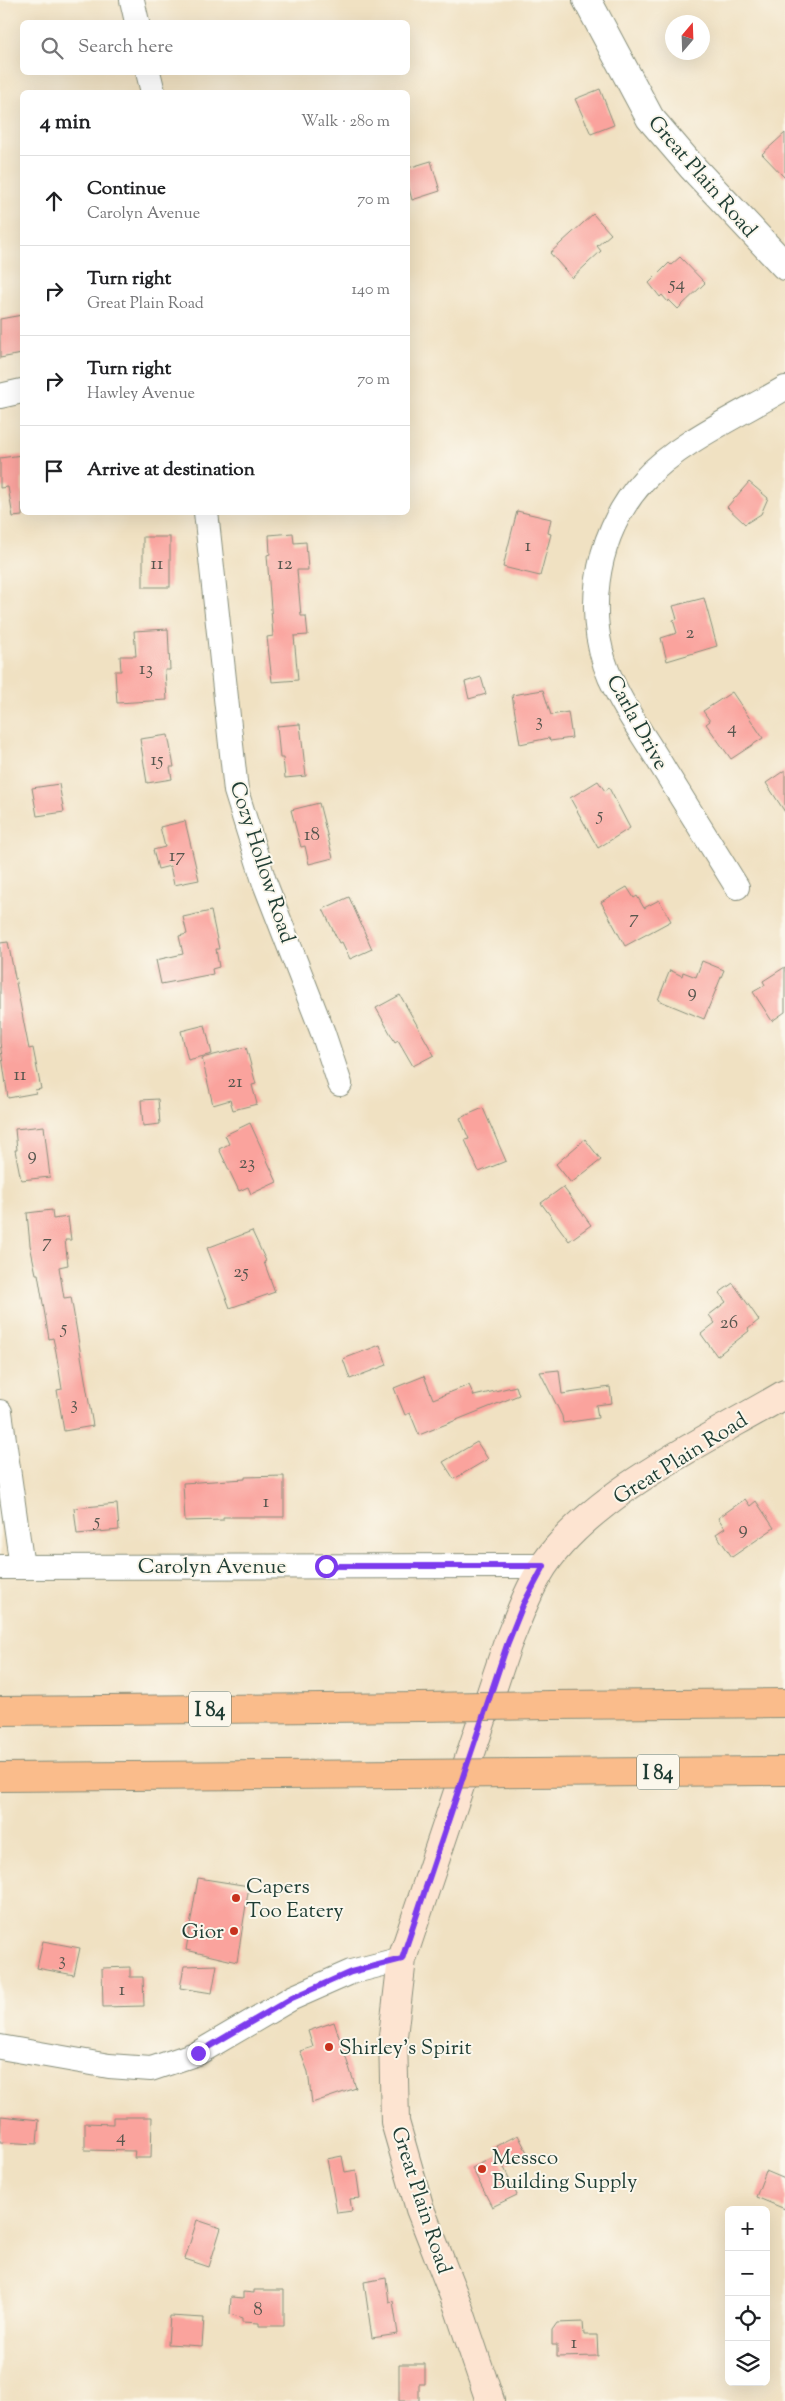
<!DOCTYPE html>
<html lang="en">
<head>
<meta charset="utf-8">
<style>
  :root { --surface:#fff; --page:#f2f2f2; --text:#202124; --muted:#757577; --line:#e0e0e0 }
  body { margin:0; font-family:"Sorts Mill Goudy",serif; background:var(--page); color:var(--text) }
  .controls { position:absolute; right:15px; bottom:15px; display:grid; overflow:hidden; border-radius:8px; box-shadow:0 5px 20px #0002 }
  .controls button { width:45px; height:45px; display:grid; place-items:center; padding:0; border:0; border-bottom:1px solid var(--line); background:var(--surface); color:var(--text); font:25px sans-serif }
  .compass { position:absolute; left:665px; top:15px; width:45px; height:45px; border-radius:50%; background:var(--surface); box-shadow:0 5px 20px #0002; rotate:19deg }
  .stop { position:absolute; width:15px; height:15px; margin:-11px; border:4px solid #7c3aed; border-radius:50%; background:#fff }
  .stop.end { background:#7c3aed; border-color:#fff; box-shadow:0 1px 5px #0008 }
  .list { margin:0; padding:0; list-style:none }
  h2 { display:flex; justify-content:space-between; align-items:center; height:65px; margin:0; padding:0 20px; font-size:21px }
  h2 small { font-size:16px; font-weight:400; color:var(--muted) }
  .list li { display:grid; grid-template-columns:32px 1fr auto; gap:15px; align-items:center; box-sizing:border-box; height:90px; padding:0 20px; border-top:1px solid var(--line) }
  .list b { display:block; font-size:19px; white-space:nowrap }
  .list p { margin:0; font-size:16px; white-space:nowrap; color:var(--muted) }
  .list em { font-size:16px; font-style:normal; color:var(--muted) }
  .icon { flex:none; width:28px; height:28px; fill:none; stroke:currentColor; stroke-width:2; stroke-linecap:round; stroke-linejoin:round }
  .map { position:relative; flex:none; width:785px; height:2401px; overflow:hidden }
  .search { position:absolute; background:var(--surface); box-shadow:0 5px 20px #0002; left:20px; top:20px; width:390px; height:55px; display:flex; align-items:center; gap:12px; box-sizing:border-box; padding:0 18px; border-radius:8px; color:var(--muted); font-size:19px }
  .panel { position:absolute; background:var(--surface); box-shadow:0 5px 20px #0002; left:20px; top:90px; width:390px; height:425px; border-radius:8px }
  .map>svg:first-child { display:block }
  .building { fill:#faa39d }
  .lines { fill:none; stroke-linecap:round; stroke-linejoin:round }
  .minor-casing { stroke:#888f7b; stroke-width:26 }
  .tertiary-casing { stroke:#888f7b; stroke-width:30 }
  .secondary-casing { stroke:#888f7b; stroke-width:30 }
  .motorway-casing { stroke:#888f7b; stroke-width:30 }
  .minor { stroke:#fff; stroke-width:24 }
  .tertiary { stroke:#fff; stroke-width:28 }
  .secondary { stroke:#fde4d1; stroke-width:28 }
  .motorway { stroke:#fabc8b; stroke-width:28 }
  .motorway-bridge-casing { stroke:#888f7b; stroke-width:30; stroke-linecap:butt }
  .motorway-bridge { stroke:#fabc8b; stroke-width:28 }
  .route { stroke:#7c3aed; stroke-width:6 }
  .poi-dot { fill:#c8321e; stroke:#fbf7ec; stroke-width:2 }
  .labels { text-anchor:middle; stroke-width:4; stroke-linejoin:round; paint-order:stroke }
  .number-label { font-size:19px; fill:#56564e }
  .shield { fill:#fbf7ec; stroke:#61756b; stroke-width:1 }
  .shield-label { font-size:20px; font-weight:bold; fill:#1f3d34 }
  .street-label { font-size:21px; fill:#1f3d34; stroke:#fbf7ec }
  .poi-label { font-size:21px; fill:#1f3d34; stroke:#fbf7ec; text-anchor:start }
</style>
</head>
<body>
<div class="map">
<svg width="785" height="2401" viewBox="0 0 785 2401">
  <rect width="100%" height="100%" fill="#fbf7ec"/>
  <filter id="ink" filterUnits="userSpaceOnUse"><feTurbulence type="fractalNoise" baseFrequency=".02" numOctaves="2"/><feDisplacementMap in="SourceGraphic" scale="10" xChannelSelector="R" yChannelSelector="G"/><feConvolveMatrix kernelMatrix="1 2 1 2 8 2 1 2 1" color-interpolation-filters="sRGB"/></filter>
  <filter id="wash" filterUnits="userSpaceOnUse"><feTurbulence type="fractalNoise" baseFrequency=".0096" numOctaves="4" result="noise"/><feDisplacementMap in="SourceGraphic" scale="20" xChannelSelector="R" yChannelSelector="G"/><feGaussianBlur stdDeviation="1.12" result="paint"/><feColorMatrix in="noise" values="0 0 0 0 0 0 0 0 0 0 0 0 0 0 0 0 0 1.4 0 .05"/><feComposite in="paint" operator="in"/></filter>
  <g filter="url(#wash)">
    <rect width="100%" height="100%" fill="#f0e1c2"/>
    <g id="blocks">
      <g class="building">
        <path d="M600 89 614 125 591 134 575 99Z"/>
        <path d="M785 133V178L762 154Z"/>
        <path d="M431 161 440 191 412 200 408 185V168Z"/>
        <path d="M593 214 611 234 597 246 601 251 572 278 550 253Z"/>
        <path d="M680 257 705 283 678 309 669 300 668 302 662 295 660 297 649 283 669 263 671 265Z"/>
        <path d="M22 315V354L0 358V319Z"/>
        <path d="M22 455V516L13 517 8 487 0 488V458Z"/>
        <path d="M749 482 768 498 761 514 745 524 727 507Z"/>
        <path d="M517 511 551 519 548 533 551 534 540 576 503 567Z"/>
        <path d="M293 533 294 543 306 542 308 570H297L301 616H306L308 635 294 636 298 680 272 682 267 637 273 636 267 555 270 554 269 535Z"/>
        <rect x="143" y="537" width="27" height="50"/>
        <path d="M704 598 717 646 667 661 661 638 677 633 673 620 677 619 673 606Z"/>
        <path d="M168 629 170 670H165L167 700 117 703 115 671H121L120 656H136L134 631Z"/>
        <path d="M481 677 486 694 469 699 465 682Z"/>
        <path d="M543 690 551 715 568 712 572 738 550 741 549 738 520 744 512 695Z"/>
        <path d="M732 692 763 738 731 759 706 724 710 721 703 711Z"/>
        <path d="M300 724 306 776 285 778 283 758H280L277 726Z"/>
        <path d="M168 735 174 767H170L172 779 147 783 140 739Z"/>
        <path d="M785 770V812L766 783Z"/>
        <path d="M598 781 605 791 609 788 630 828 598 848 570 798Z"/>
        <path d="M59 784 64 812 37 816 32 788Z"/>
        <path d="M319 803 333 858 309 864 305 846 301 847 291 810Z"/>
        <path d="M185 821 199 880 174 885 170 866 158 869 153 850 165 847 160 827Z"/>
        <path d="M627 887 634 898 637 896 644 908 659 900 671 921 625 946 601 902Z"/>
        <path d="M349 897 372 949 350 959 342 942 339 943 323 909Z"/>
        <path d="M211 911 219 949H216L219 967 212 969 213 974 161 984 156 960 183 954 179 936 187 934 183 917Z"/>
        <path d="M8 942 29 1049 33 1048 41 1089 35 1090 36 1093 8 1098 0 1043V943Z"/>
        <path d="M702 961 724 970 704 1019 658 1000 670 970 682 976 683 972 696 977Z"/>
        <path d="M785 967V1012L772 1021 753 992 765 985 763 981Z"/>
        <path d="M400 995 434 1055 413 1066 398 1040 395 1042 376 1008Z"/>
        <path d="M205 1025 212 1054 188 1060 181 1031Z"/>
        <path d="M246 1047 256 1084 252 1085 257 1104 233 1110 230 1100 213 1105 202 1058Z"/>
        <path d="M158 1099 160 1124 143 1126 141 1100Z"/>
        <path d="M483 1108 506 1161 479 1172 465 1140 469 1139 460 1118Z"/>
        <path d="M250 1123 277 1182 251 1194 248 1187 239 1191 219 1149 229 1144 225 1135Z"/>
        <path d="M44 1126 50 1177 21 1180 15 1150H17L15 1129Z"/>
        <path d="M585 1139 601 1160 571 1183 556 1164Z"/>
        <path d="M563 1187 591 1225 569 1241 541 1203Z"/>
        <path d="M52 1210 53 1219 68 1217 71 1240H65L68 1265 59 1267 64 1298 71 1297 93 1426 64 1431 57 1390 62 1389 56 1352 53 1338 49 1339 38 1274H36L30 1245 27 1213Z"/>
        <path d="M252 1231 266 1261 264 1262 275 1292 230 1308 207 1248Z"/>
        <path d="M733 1283 759 1320 748 1329 749 1331 717 1356 701 1334 715 1323 709 1315 726 1302 719 1293Z"/>
        <path d="M380 1345 387 1365 350 1379 343 1359Z"/>
        <path d="M559 1370 562 1394 610 1387 612 1403 596 1405 598 1418 563 1423 562 1416 540 1372Z"/>
        <path d="M424 1376 433 1399 469 1385 474 1396 516 1386 519 1395 419 1435 410 1413 405 1415 394 1388Z"/>
        <path d="M477 1442 488 1459 454 1479 443 1462Z"/>
        <path d="M284 1476V1517H223V1520L185 1521 183 1483 245 1479V1477Z"/>
        <path d="M745 1499 750 1506 756 1501 774 1528 732 1557 716 1534 725 1528 718 1518Z"/>
        <path d="M117 1504 119 1530 77 1534 74 1508Z"/>
        <path d="M198 1878 249 1886 237 1962 186 1950Z"/>
        <path d="M43 1941 80 1948 74 1975 37 1968Z"/>
        <path d="M217 1965 212 1993 180 1988 184 1966Z"/>
        <path d="M130 1967V1977H143L144 2006 103 2007 102 1968Z"/>
        <path d="M334 2022 356 2088 312 2103 308 2072 300 2051 313 2047 308 2031Z"/>
        <path d="M1 2116 39 2120 37 2144 0 2142Z"/>
        <path d="M113 2117H152L151 2158H134L135 2151 85 2150V2123L113 2124Z"/>
        <path d="M518 2135 528 2154 506 2165 496 2146Z"/>
        <path d="M498 2155 517 2195 492 2207 472 2168Z"/>
        <path d="M342 2156 345 2172 356 2170 360 2198 350 2199 352 2211 337 2213 327 2159Z"/>
        <path d="M766 2171 785 2179V2209L756 2197Z"/>
        <path d="M197 2220 221 2228 209 2267 185 2259Z"/>
        <path d="M386 2278 389 2302 393 2301 398 2334 372 2338 364 2282Z"/>
        <path d="M254 2290H284V2326H259V2323L242 2322V2318L230 2314 231 2297 243 2298V2292L254 2293Z"/>
        <path d="M170 2316 204 2318 202 2346 168 2344Z"/>
        <path d="M583 2322 584 2335H597L598 2356 557 2357V2345H552V2330L557 2323Z"/>
        <path d="M399 2364H425V2384H419V2401H399Z"/>
      </g>
    </g>
  </g>
  <g filter="url(#ink)">
    <use href="#blocks" fill-opacity="0" stroke="#888f7b" stroke-width="1"/>
    <g class="lines">
      <defs>
        <g id="minor">
          <path d="M132 0 137 22"/>
          <path d="M148 72 153 92"/>
          <path d="M0 396 22 391"/>
          <path d="M206 512 236 791 264 881 323 1033 340 1084"/>
          <path d="M737 887C713 848 689 810 665 771 649 744 630 718 616 690 581 624 593 536 643 481 677 443 741 414 785 388"/>
          <path d="M0 1412 22 1567"/>
          <path d="M0 1567 544 1566"/>
          <path d="M0 2047 109 2066 151 2069 198 2053 292 1998 351 1972 402 1959"/>
        </g>
        <path id="tertiary" d="M587 0 650 118 692 167 785 266"/>
        <path id="secondary" d="M490 2401 458 2306 420 2209 395 2122 393 2036 402 1959 507 1645C518 1618 528 1590 544 1565 594 1492 709 1439 785 1394"/>
        <g id="motorway">
          <path d="M551 1705 785 1703"/>
          <path d="M0 1711 421 1707"/>
          <path d="M530 1773 785 1771"/>
          <path d="M0 1777 402 1774"/>
        </g>
      </defs>
      <use href="#minor" class="minor-casing"/>
      <use href="#tertiary" class="tertiary-casing"/>
      <use href="#secondary" class="secondary-casing"/>
      <use href="#motorway" class="motorway-casing"/>
      <use href="#minor" class="minor"/>
      <use href="#tertiary" class="tertiary"/>
      <use href="#secondary" class="secondary"/>
      <use href="#motorway" class="motorway"/>
      <defs>
        <g id="motorway-bridge">
          <path d="M421 1707 551 1705"/>
          <path d="M402 1774 530 1773"/>
        </g>
      </defs>
      <use href="#motorway-bridge" class="motorway-bridge-casing"/>
      <use href="#motorway-bridge" class="motorway-bridge"/>
    </g>
  </g>
  <g class="lines" filter="url(#ink)">
    <path class="route" d="M198 2053 292 1998 351 1972 402 1959 507 1645 523 1605 544 1566H326"/>
  </g>
  <g class="poi-dot">
    <circle cx="236" cy="1898" r="5"/>
    <circle cx="234" cy="1931" r="5"/>
    <circle cx="329" cy="2047" r="5"/>
    <circle cx="482" cy="2169" r="5"/>
  </g>
  <g class="labels">
    <g class="number-label">
      <text x="677" y="289">54</text>
      <text x="528" y="551">1</text>
      <text x="157" y="569">11</text>
      <text x="285" y="569">12</text>
      <text x="690" y="638">2</text>
      <text x="146" y="674">13</text>
      <text x="539" y="726">3</text>
      <text x="732" y="733">4</text>
      <text x="157" y="765">15</text>
      <text x="600" y="820">5</text>
      <text x="312" y="840">18</text>
      <text x="177" y="861">17</text>
      <text x="634" y="923">7</text>
      <text x="692" y="997">9</text>
      <text x="20" y="1080">11</text>
      <text x="235" y="1087">21</text>
      <text x="32" y="1160">9</text>
      <text x="247" y="1168">23</text>
      <text x="47" y="1247">7</text>
      <text x="241" y="1277">25</text>
      <text x="729" y="1328">26</text>
      <text x="64" y="1333">5</text>
      <text x="74" y="1409">3</text>
      <text x="266" y="1507">1</text>
      <text x="97" y="1526">5</text>
      <text x="743" y="1534">9</text>
      <text x="62" y="1965">3</text>
      <text x="122" y="1995">1</text>
      <text x="121" y="2142">4</text>
      <text x="258" y="2315">8</text>
      <text x="574" y="2348">1</text>
    </g>
    <g class="shield">
      <rect x="189" y="1691.5" width="42" height="35" rx="4"/>
      <rect x="637" y="1754.5" width="42" height="35" rx="4"/>
    </g>
    <g class="shield-label">
      <text x="210" y="1716">I 84</text>
      <text x="658" y="1779">I 84</text>
    </g>
    <g class="street-label">
      <text transform="translate(703 176) rotate(49)" y="7">Great Plain Road</text>
      <text transform="translate(638 722) rotate(61)" y="7">Carla Drive</text>
      <text transform="translate(263 862) rotate(72)" y="7">Cozy Hollow Road</text>
      <text transform="translate(680 1458) rotate(-32)" y="7">Great Plain Road</text>
      <text x="212" y="1573">Carolyn Avenue</text>
      <text transform="translate(422 2200) rotate(72)" y="7">Great Plain Road</text>
    </g>
    <g class="poi-label">
      <text x="246" y="1893">Capers<tspan x="246" dy="24">Too Eatery</tspan></text>
      <text x="224" y="1938" text-anchor="end">Gior</text>
      <text x="339" y="2054">Shirley's Spirit</text>
      <text x="492" y="2164">Messco<tspan x="492" dy="24">Building Supply</tspan></text>
    </g>
  </g>
</svg>
<div class="controls">
<button>+</button>
<button>−</button>
<button><svg class="icon" aria-label="locate" viewBox="0 0 24 24"><circle cx="12" cy="12" r="6"/><path d="M12 2v4M12 18v4M2 12h4M18 12h4"/></svg></button>
<button><svg class="icon" aria-label="layers" viewBox="0 0 24 24"><path d="M12 4l9 5-9 5-9-5zM3 14l9 5 9-5"/></svg></button>
</div>
<svg class="compass" viewBox="-18 -18 36 36"><path d="M0-13l5 13h-10z" fill="#e53935"/><path d="M0 13l5-13h-10z" fill="#757577"/></svg>
<div class="stop" style="left:326px;top:1566px"></div>
<div class="stop end" style="left:198px;top:2053px"></div>
<div class="search"><svg class="icon" aria-label="search" viewBox="0 0 24 24"><circle cx="10" cy="10" r="6"/><path d="M15 15l6 6"/></svg>Search here</div>
<section class="panel">
<h2>4 min<small>Walk · 280 m</small></h2>
<ul class="list">
<li><svg class="icon" aria-label="ahead" viewBox="0 0 24 24"><path d="M12 20V5M6 11l6-6 6 6"/></svg><div><b>Continue</b><p>Carolyn Avenue</p></div><em>70 m</em></li>
<li><svg class="icon" aria-label="right" viewBox="0 0 24 24"><path d="M7 20v-9h11M14 6l5 5-5 5"/></svg><div><b>Turn right</b><p>Great Plain Road</p></div><em>140 m</em></li>
<li><svg class="icon" aria-label="right" viewBox="0 0 24 24"><path d="M7 20v-9h11M14 6l5 5-5 5"/></svg><div><b>Turn right</b><p>Hawley Avenue</p></div><em>70 m</em></li>
<li><svg class="icon" aria-label="arrive" viewBox="0 0 24 24"><path d="M6 21V4h12l-3 4 3 4H6"/></svg><div><b>Arrive at destination</b></div></li>
</ul>
</section>
</div>
</body>
</html>
